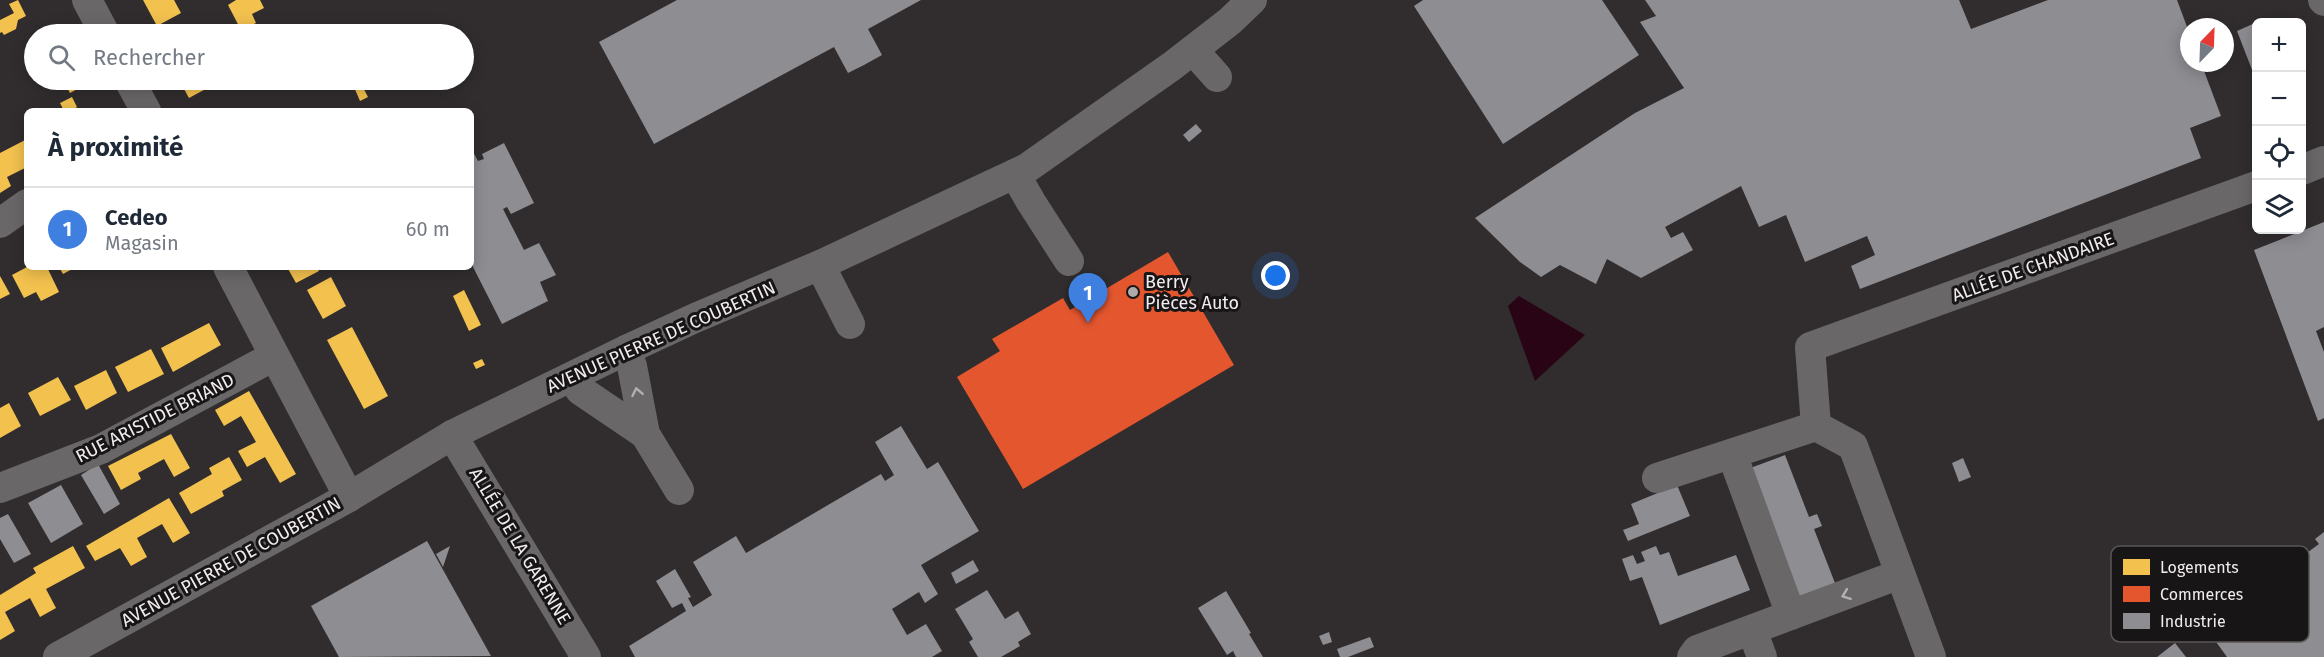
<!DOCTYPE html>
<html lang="fr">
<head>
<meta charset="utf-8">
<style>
  :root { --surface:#fff; --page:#f6f6f7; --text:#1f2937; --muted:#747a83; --line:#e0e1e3; --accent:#2563eb }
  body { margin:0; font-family:"Fira Sans",sans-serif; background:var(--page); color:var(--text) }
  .controls { position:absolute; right:18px; top:18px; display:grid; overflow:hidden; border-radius:9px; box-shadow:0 3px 15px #0003 }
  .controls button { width:54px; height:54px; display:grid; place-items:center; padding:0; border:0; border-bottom:2px solid var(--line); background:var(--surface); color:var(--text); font:30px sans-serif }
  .compass { position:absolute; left:2180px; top:18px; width:54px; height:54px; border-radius:50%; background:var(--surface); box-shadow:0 3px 15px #0003; rotate:23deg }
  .you { position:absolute; left:1276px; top:276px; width:21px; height:21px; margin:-15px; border:4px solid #fff; border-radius:50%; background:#1a73e8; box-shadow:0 0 0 9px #1a73e833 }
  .badge { display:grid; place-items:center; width:39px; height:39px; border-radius:50%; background:var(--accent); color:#fff; font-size:20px; font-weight:700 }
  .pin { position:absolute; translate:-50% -50px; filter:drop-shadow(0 2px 3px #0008) }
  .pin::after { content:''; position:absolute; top:32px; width:21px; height:18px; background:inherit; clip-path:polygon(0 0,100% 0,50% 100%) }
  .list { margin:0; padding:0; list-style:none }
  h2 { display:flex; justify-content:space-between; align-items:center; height:78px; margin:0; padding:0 24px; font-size:26px }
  h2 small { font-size:20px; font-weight:400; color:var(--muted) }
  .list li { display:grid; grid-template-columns:39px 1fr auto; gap:18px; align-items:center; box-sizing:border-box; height:84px; padding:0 24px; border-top:2px solid var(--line) }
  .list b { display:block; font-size:22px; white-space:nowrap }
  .list p { margin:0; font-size:20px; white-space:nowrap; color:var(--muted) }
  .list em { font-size:20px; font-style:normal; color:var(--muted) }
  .icon { flex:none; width:33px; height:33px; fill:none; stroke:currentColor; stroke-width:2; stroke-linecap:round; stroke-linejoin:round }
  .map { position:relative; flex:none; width:2324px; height:657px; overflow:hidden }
  .search { position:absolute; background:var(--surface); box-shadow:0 3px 15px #0003; left:24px; top:24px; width:450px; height:66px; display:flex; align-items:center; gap:15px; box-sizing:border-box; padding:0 21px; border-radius:33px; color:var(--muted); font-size:22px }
  .panel { position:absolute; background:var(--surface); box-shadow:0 3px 15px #0003; left:24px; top:108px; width:450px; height:162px; border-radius:9px }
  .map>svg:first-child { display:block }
  .water { fill:#290414 }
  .homes { fill:#f2c14e }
  .shops { fill:#e4572e }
  .industry { fill:#8d8d92 }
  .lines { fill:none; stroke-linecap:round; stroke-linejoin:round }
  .minor { stroke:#696768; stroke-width:30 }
  .oneway { stroke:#b4b0b1 }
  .poi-dot { fill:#aea9aa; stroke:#181516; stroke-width:2 }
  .labels { text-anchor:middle; stroke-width:6; stroke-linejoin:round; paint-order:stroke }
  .street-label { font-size:18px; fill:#f1eced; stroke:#181516 }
  .poi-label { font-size:18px; fill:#f1eced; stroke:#181516; text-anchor:start }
  .key { fill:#181516; stroke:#595656; stroke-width:1.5 }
  .key-label { font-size:16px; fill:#f1eced }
</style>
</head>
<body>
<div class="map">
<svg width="2324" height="657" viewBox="0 0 2324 657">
  <rect width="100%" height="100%" fill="#312d2e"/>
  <path class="water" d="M1519 296 1585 335 1535 381 1508 306Z"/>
  <g class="homes">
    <path d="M18 0 26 16 18 20 16 29 4 35 2 32 0 33V20L14 13 9 4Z"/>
    <path d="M143 0H174L181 13 157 26Z"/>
    <path d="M236 0H260L264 8 252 14 256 23 241 30 228 5Z"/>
    <path d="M63 80H94L70 93Z"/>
    <path d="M179 80H210L213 85 189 98Z"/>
    <path d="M351 80H359L368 97 360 101Z"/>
    <path d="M72 97 77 107 71 111H64L60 103Z"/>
    <path d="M27 139V171L25 168 7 177 11 186 0 193V153Z"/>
    <path d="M27 267H47L59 292 41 301 36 292 24 298 12 275Z"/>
    <path d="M59 267H76L63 274Z"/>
    <path d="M287 267H317L319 271 296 283Z"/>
    <path d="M0 276 10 294 0 299Z"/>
    <path d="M331 277 346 306 323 319 307 290Z"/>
    <path d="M464 290 481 325 469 331 453 296Z"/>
    <path d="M209 323 221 345 173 372 161 348Z"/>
    <path d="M352 327 388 396 364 409 327 340Z"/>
    <path d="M151 349 164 374 128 392 115 367Z"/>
    <path d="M482 359 485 365 476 369 473 363Z"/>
    <path d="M106 370 117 393 86 410 74 386Z"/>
    <path d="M58 377 71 400 40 416 28 393Z"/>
    <path d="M249 391 296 474 280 483 265 457 247 467 238 451 256 442 241 416 224 426 215 410Z"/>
    <path d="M9 403 21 426 0 438V408Z"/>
    <path d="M171 434 190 468 174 477 164 459 138 473 141 479 121 490 108 466Z"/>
    <path d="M229 457 242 480 222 491 224 496 191 514 179 493 212 474 209 468Z"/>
    <path d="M169 498 190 533 173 543 162 524 137 538 147 557 131 566 120 548 95 561 86 546Z"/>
    <path d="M73 546 85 568 46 589 56 608 40 617 30 598 5 612 15 631 0 640V595L36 573 33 568Z"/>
  </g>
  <path class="shops" d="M1168 252 1234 365 1023 489 957 377 1000 351 992 339 1063 298 1070 310Z"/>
  <g class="industry">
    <path d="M677 0H921L868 29 882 55 864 65 848 73 834 47 654 144 599 42Z"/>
    <path d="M1423 0H1602L1639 55 1503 144 1414 6Z"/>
    <path d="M1645 0H1959L1971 29 2048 0H2177L2189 32V63H2201L2221 116 2190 128 2201 158 1860 289 1851 266 1875 255 1867 236 1805 262 1786 215 1759 227 1741 186 1665 227 1671 238 1683 232 1693 250 1641 278 1607 259 1596 284 1560 265 1541 277 1520 262 1475 218 1635 113 1684 88 1640 22 1656 16Z"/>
    <path d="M2264 19 2265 22H2256V80L2237 31Z"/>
    <path d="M1196 124 1202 131 1189 142 1183 135Z"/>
    <path d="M504 143 534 203 511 214 507 207 503 209 524 250 539 243 556 275 540 282 548 301 502 324 471 263V148L478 161 484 159 482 154Z"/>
    <path d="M2324 222V327L2316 331 2324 352V418L2318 421 2254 250Z"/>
    <path d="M901 426 927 469 938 462 979 531 921 565 938 594 925 603 919 592 892 609 907 635 926 624 942 651 932 657H635L629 646 686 611 682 603 672 608 656 581 675 569 691 597 688 598 693 607 712 595 693 562 736 536 746 553 881 474 885 481 894 475 875 442Z"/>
    <path d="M1785 455 1809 517 1817 514 1822 526 1814 529 1840 596 1800 611 1745 470Z"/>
    <path d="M1963 458 1971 477 1959 482 1952 463Z"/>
    <path d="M98 464 120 504 104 514 81 475Z"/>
    <path d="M61 485 83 524 51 543 28 503Z"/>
    <path d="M1677 485 1690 516 1628 541 1623 530 1639 524 1631 504Z"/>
    <path d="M8 514 31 554 14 563 0 539V518Z"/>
    <path d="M2324 532V657H2227L2206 628 2319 544 2315 539Z"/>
    <path d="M427 541 491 656 339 657 311 606Z"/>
    <path d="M450 546 443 567 436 554Z"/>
    <path d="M1656 546 1660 555 1669 552 1678 576 1736 555 1750 590 1660 625 1642 577 1630 581 1622 559 1633 555 1637 564 1645 561 1641 552Z"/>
    <path d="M973 560 979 571 956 584 951 573Z"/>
    <path d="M987 590 1005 619 1018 611 1031 634 1018 642 1020 646 1001 657H978L969 642 973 639 955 609Z"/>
    <path d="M1226 591 1251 633 1249 634 1263 657H1236L1233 651 1227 655 1198 608Z"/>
    <path d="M1329 632 1332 642 1323 645 1319 636Z"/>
    <path d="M1370 637 1374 647 1348 657H1340L1337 649Z"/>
    <path d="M2175 643 2186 657H2157Z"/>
  </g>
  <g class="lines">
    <g class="minor">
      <path d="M87 0 105 34"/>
      <path d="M2323 0 2324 1"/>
      <path d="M1193 50 1217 77"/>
      <path d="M129 80 146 111"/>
      <path d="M2302 170 2324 161"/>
      <path d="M1015 174 1031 202 1069 261"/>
      <path d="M0 223 27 204"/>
      <path d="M820 265 850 324"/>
      <path d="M228 267 349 497"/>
      <path d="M626 350 632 366 645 434 679 490"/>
      <path d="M580 390 645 434"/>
      <path d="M452 435 586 657"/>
      <path d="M1732 454 1791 615"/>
      <path d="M1657 478 1816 426"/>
      <path d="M0 488 101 449 274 356"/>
      <path d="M1752 630 1762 657"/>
      <path d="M58 657 349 497 452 435 626 350 695 318 820 265 1027 168 1172 66 1230 21 1252 0"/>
      <path d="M1692 657 1697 650 1900 574"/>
      <path d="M1931 657 1853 446 1816 426 1810 347 2256 186"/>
    </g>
  </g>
  <defs><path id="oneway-chevron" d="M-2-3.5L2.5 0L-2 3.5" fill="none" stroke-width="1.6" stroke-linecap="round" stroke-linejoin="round" transform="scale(1.5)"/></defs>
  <g class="oneway">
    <use href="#oneway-chevron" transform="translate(637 392) rotate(-101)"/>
    <use href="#oneway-chevron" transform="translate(1846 595) rotate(159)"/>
  </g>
  <circle class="poi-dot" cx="1133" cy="292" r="6"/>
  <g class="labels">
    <g class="street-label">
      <text transform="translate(2033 267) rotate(-20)" y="6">ALLÉE DE CHANDAIRE</text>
      <text transform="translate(661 337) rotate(-24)" y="6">AVENUE PIERRE DE COUBERTIN</text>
      <text transform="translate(155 418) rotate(-27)" y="6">RUE ARISTIDE BRIAND</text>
      <text transform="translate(520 546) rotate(59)" y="6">ALLÉE DE LA GARENNE</text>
      <text transform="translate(231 562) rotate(-29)" y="6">AVENUE PIERRE DE COUBERTIN</text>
    </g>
    <g class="poi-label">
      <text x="1145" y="288">Berry<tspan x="1145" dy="21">Pièces Auto</tspan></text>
    </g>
  </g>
  <rect x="2111" y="546" width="198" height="96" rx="9" class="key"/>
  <rect x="2123" y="559" width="27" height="16" fill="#f2c14e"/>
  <rect x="2123" y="586" width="27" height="16" fill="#e4572e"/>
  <rect x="2123" y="613" width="27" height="16" fill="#8d8d92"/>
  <g class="key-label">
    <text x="2160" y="573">Logements</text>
    <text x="2160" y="600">Commerces</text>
    <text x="2160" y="627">Industrie</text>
  </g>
</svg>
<div class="controls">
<button>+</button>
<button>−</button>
<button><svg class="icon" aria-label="locate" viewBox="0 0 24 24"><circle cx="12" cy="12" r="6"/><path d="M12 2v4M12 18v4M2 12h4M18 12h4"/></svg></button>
<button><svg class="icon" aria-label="layers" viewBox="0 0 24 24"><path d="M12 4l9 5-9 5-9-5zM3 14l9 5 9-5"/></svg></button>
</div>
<svg class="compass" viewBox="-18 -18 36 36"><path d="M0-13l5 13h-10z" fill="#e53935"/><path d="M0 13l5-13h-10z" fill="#747a83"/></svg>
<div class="you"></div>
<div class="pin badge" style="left:1088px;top:323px;background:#3f7fe0">1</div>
<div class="search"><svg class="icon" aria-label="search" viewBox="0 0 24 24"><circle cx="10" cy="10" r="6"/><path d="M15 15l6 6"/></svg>Rechercher</div>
<section class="panel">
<h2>À proximité<small></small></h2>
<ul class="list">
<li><span class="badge" style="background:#3f7fe0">1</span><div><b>Cedeo</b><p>Magasin</p></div><em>60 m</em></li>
</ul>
</section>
</div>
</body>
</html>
